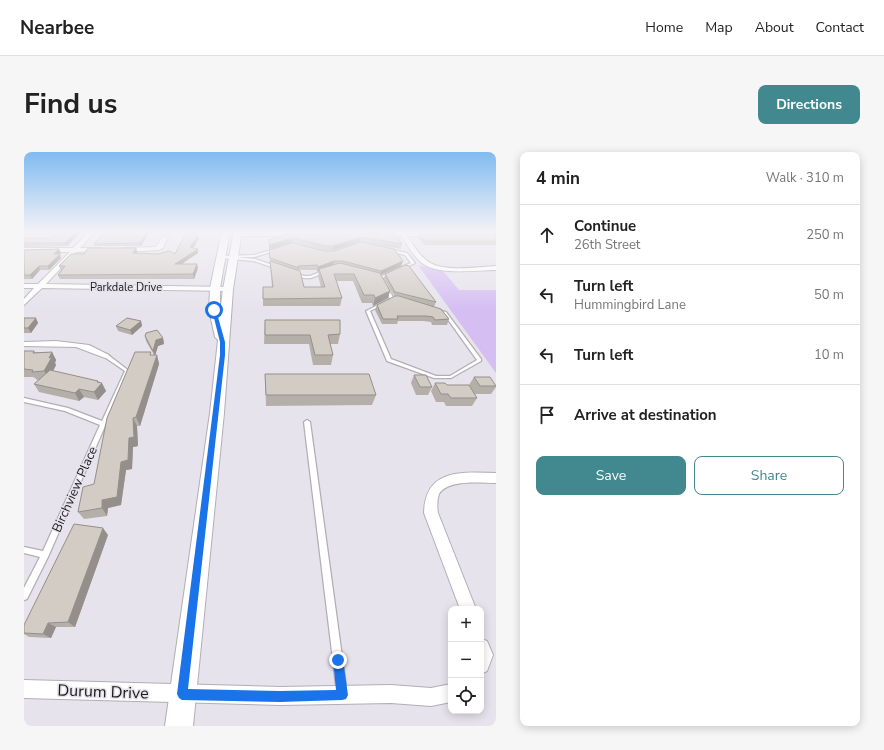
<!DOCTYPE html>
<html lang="en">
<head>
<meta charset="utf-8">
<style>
  :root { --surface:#fff; --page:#f6f6f6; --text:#222; --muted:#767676; --line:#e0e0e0; --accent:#41898e }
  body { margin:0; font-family:"Nunito Sans",sans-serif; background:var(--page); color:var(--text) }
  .controls { position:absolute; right:12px; bottom:12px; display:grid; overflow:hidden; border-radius:8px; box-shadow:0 2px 10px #0003 }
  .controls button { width:36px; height:36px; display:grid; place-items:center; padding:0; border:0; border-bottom:1px solid var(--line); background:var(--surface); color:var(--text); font:20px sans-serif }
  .stop { position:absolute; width:12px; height:12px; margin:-9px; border:3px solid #1a73e8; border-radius:50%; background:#fff }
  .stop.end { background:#1a73e8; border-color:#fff; box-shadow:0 1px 4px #0008 }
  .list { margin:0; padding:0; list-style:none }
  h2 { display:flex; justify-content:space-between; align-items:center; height:52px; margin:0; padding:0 16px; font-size:17px }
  h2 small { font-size:13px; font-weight:400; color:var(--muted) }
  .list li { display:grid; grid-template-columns:26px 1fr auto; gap:12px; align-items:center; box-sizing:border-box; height:60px; padding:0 16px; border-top:1px solid var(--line) }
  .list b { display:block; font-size:15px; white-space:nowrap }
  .list p { margin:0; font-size:13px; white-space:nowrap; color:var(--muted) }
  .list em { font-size:13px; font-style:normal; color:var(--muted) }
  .actions { display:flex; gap:8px; padding:12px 16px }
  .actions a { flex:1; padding:9px 0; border:1px solid var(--accent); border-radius:8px; text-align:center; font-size:14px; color:var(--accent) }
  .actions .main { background:var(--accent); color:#fff }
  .icon { flex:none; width:22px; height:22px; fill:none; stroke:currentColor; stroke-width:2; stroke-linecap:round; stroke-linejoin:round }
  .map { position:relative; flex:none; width:472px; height:574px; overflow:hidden; border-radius:8px }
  header { display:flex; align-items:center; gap:24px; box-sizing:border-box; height:56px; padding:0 20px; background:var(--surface); border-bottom:1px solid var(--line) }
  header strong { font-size:19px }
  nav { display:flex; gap:22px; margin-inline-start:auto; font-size:14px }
  .intro { display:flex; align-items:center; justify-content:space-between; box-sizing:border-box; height:96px; padding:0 24px }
  h1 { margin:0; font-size:28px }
  .button { padding:10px 18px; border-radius:8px; background:var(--accent); color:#fff; font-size:14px; font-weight:700 }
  main { display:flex; gap:24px; padding:0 24px }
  aside { flex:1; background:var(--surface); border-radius:8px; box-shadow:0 2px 10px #0003 }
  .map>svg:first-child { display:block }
  .green { fill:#d4bef2 }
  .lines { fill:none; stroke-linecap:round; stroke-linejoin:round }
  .lane-casing { stroke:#b1aeb6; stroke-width:2.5 }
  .street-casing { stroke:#b1aeb6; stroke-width:2 }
  .secondary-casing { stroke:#b1aeb6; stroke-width:2 }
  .lane { fill:#fff; fill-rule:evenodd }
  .street { fill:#fff; fill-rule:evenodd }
  .secondary { fill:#fff; fill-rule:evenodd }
  .wall { fill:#b5afa9; fill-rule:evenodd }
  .shaded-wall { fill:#948f8a }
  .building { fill:#d3ccc5; stroke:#948f8a }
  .route { fill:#1a73e8 }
  .labels { text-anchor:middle; stroke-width:3; stroke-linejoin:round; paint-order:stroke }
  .far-street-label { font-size:11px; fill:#1b1a1d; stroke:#e6e3ec }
  .street-label { font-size:13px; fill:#1b1a1d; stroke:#e6e3ec }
  .near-street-label { font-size:16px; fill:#1b1a1d; stroke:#e6e3ec }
</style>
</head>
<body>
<header>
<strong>Nearbee</strong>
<nav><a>Home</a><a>Map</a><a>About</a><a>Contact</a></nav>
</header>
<div class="intro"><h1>Find us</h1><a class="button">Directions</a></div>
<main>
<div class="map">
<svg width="472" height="574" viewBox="0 0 472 574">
  <rect width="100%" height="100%" fill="#e6e3ec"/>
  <g class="green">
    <path d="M0 79H69L66 82H0Z"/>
    <path d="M394 113 419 119 435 138H472V221Z"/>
  </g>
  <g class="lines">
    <defs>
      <g id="lane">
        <path d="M228 79H280L279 80H229Z"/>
        <path d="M336 91 383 101 391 111 356 127 318 117H310L287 126H280L230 109 197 106 196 105 197 104 230 103 268 92 301 100H309ZM336 93 381 103 387 111 356 125 318 115H310L286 124H280L231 107 212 105H230L268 94 301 102H309Z"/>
        <path d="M361 135H363L370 147 346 159 367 207 412 224H426L453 208 420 162 414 160V158L422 160 457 207V209L427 226H410L363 209 342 159 366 147 360 136Z"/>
        <path d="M79 202H83L105 219 24 405 3 447 0 448V436L16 405 0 401V395L19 399 76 273 41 259 0 250V246L44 256 78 269 101 219 79 204Z"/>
        <path d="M283 268 286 270 323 541 321 544 318 546 315 544 313 541 280 270Z"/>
      </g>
      <g id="street">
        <path d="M66 79H72L56 96H77L79 99 52 100 22 132 204 135 207 137 204 139 18 136 0 153V147L10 136H0V132H14L46 100H0V96H49Z"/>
        <path d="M378 79 472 80V84H383C389 92 394 102 402 108 416 121 453 115 472 114V118C452 118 414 124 398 111 389 104 384 93 377 84H201L198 82 201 80Z"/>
        <path d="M139 84 144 85 139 96 135 98 99 100 96 98 99 96 132 95Z"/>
        <path d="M32 189 65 193 85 203 81 206 52 195 0 194V190Z"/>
        <path d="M472 321V331C457 331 424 327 415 342 413 348 413 355 414 361L452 457H436L400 361C401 316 438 320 472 321Z"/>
        <path d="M457 487 463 489 469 503 463 519 457 522Z"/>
        <path d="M0 528 256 535 367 533 407 536 427 532V550L407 554 367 551 256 553 0 546Z"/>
      </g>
      <path id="secondary" d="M198 79H206L196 136V162L199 137 210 79H218L209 137 200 261 169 574H141L186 261 194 188 191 185 185 158 186 136Z"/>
    </defs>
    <use href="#lane" class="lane-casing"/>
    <use href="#street" class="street-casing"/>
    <use href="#secondary" class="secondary-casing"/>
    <use href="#lane" class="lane"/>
    <use href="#street" class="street"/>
    <use href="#secondary" class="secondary"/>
  </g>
  <g class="wall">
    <path d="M58 79 43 94 0 95V86H27Z"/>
    <path d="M132 79 124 82 117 94H70V92Z"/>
    <path d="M370 81 378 92 377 97 336 90 309 98H301L268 91 245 97V88L262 82Z"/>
    <path d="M395 82H472V93H400L394 86Z"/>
    <path d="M175 87 169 96 174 101 158 112 174 116 170 127H36L34 123 37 118 35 114 60 102 112 96 113 100 112 102H151Z"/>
    <path d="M35 97 37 101 35 102H36L37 106 25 118H16L8 127H0V98Z"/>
    <path d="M245 98 301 99 377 114 357 123 366 139 364 146 349 154 348 151H338L329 129H312L318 146 316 154H239V135H248ZM275 118H293V120L295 119 294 124 297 135H280Z"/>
    <path d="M361 122 412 150 410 155 425 167 423 173H408L407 170 399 169H374L373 172H358L351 158 353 153 371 145 360 127Z"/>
    <path d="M0 166 14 171 7 181H0Z"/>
    <path d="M241 168 316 182 314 192H306L309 203 307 213H289L285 192H240Z"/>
    <path d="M117 169 118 174 108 183 94 179 92 174Z"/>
    <path d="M121 184 139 186 140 192 134 194 131 203H133L135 212 116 274H113L114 294 109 295 108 317 102 318 97 353 84 356 83 364 60 367 54 360 70 332 127 200V203H130L122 189Z"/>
    <path d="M0 199H10L11 200H28L32 208 31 211 32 213 29 219 74 229 82 239 74 248 60 245 55 249 15 240 10 232 15 228H13L11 226 9 225H0Z"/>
    <path d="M241 222 352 243 348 253 242 254Z"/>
    <path d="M390 223 408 235 404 243H392L387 231Z"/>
    <path d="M450 225 472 234V235L467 242H451L453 246 448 254H422L420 250H412L407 239 411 231 423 233H445Z"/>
    <path d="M84 383 51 475H32L27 486 5 485 0 482V473Z"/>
  </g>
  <g class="shaded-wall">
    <path d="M53 79H58L43 94 41 91Z"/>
    <path d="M127 79H133L124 82 117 94 116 91 123 80Z"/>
    <path d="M174 83 175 87 167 99 166 95Z"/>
    <path d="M337 85 336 90 309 98V94Z"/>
    <path d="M269 86 268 91 245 97V93Z"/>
    <path d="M112 96 113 100 110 106 109 101Z"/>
    <path d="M35 97 37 101 32 106 30 102Z"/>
    <path d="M174 97V101L151 116V112Z"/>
    <path d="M36 102 37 106 25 118 24 114Z"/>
    <path d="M310 109 309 114 295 117V119L293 120 294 115Z"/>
    <path d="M379 109 377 114 356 123 357 119Z"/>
    <path d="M173 112 174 116 170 127 169 122Z"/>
    <path d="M15 114 16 118 8 127 6 123Z"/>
    <path d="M366 139 364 146 349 154 351 146Z"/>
    <path d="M12 166 14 171 7 181 4 176Z"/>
    <path d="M117 169 118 174 108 183 106 178Z"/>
    <path d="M139 186 140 192 134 194 131 204 129 199 132 188Z"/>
    <path d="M28 200 32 208 31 211 32 213 25 227 20 219 25 206Z"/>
    <path d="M133 203 135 212 116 274 112 265Z"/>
    <path d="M74 229 76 233 78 231 82 239 74 248 70 240 73 230Z"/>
    <path d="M55 237 60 245 55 249 51 241Z"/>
    <path d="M109 266 113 274 114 294 109 295 108 317 102 318 97 353 84 356 83 364 78 356V348L97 310 105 286Z"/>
    <path d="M79 376 84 383 51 475 44 470Z"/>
    <path d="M24 471 32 475 27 486 19 482Z"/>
  </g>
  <g class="building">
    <path d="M34 79H53L41 91H0V86H27Z"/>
    <path d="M81 79H127L123 80 116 91 70 92Z"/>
    <path d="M163 79H170L174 83 166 95 174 97 151 112H173L169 122 34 123 41 114H35L47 102H60L64 96H112L109 101 134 102 145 99 151 102Z"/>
    <path d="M370 81 378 92 337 85 309 94H302L269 86 245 93V88L262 82Z"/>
    <path d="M395 82H472V89H401Z"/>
    <path d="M337 90 370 97 379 109 357 119 319 109H310L294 115 293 113 274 114 275 116 246 106 245 98 268 91 301 99H310Z"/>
    <path d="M35 97 30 102H36L24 114H15L6 123H0V98Z"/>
    <path d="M246 109 276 119 280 135H301L295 117 316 111 356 121 366 139 351 146 350 143H340L330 122H310L318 146 239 147V135H249Z"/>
    <path d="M381 113 385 114 412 150 371 140 361 122Z"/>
    <path d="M371 144H375L417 157 425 167 411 168 409 165 402 164H373L374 167H359L353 153Z"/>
    <path d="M0 166H12L4 176H0Z"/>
    <path d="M103 166 117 169 106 178 92 174Z"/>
    <path d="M241 168H316V182L304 183 309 203H291L286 183H241Z"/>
    <path d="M133 178 139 186 132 188 129 199 121 184 122 181Z"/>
    <path d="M0 199H10L9 201 28 200 25 206 28 205 20 219 8 220 9 218 0 217Z"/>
    <path d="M111 200H127L126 203H133L112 265 109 266 110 285 105 286 104 308 97 310 93 345 78 348V356L54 360 59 335 70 332 83 266Z"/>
    <path d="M26 218 74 229 73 230 78 231 70 240 55 237 51 241 10 232Z"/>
    <path d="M241 222H345L352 243H242Z"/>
    <path d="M390 223H402L408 235H396Z"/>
    <path d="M450 225H466L472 234H456Z"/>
    <path d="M411 231H421L423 233H445L453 246H427L424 242H417Z"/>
    <path d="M50 372 79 376 44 470 24 471 19 482 0 481V473Z"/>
  </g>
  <linearGradient id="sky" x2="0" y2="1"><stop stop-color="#81bbf1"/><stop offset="0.5" stop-color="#f4f2f6"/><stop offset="1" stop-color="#f4f2f6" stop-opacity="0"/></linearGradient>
  <rect width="472" height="159" fill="url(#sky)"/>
  <path class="route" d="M190 156 192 158 201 190V203L164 537 256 539 312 538 309 508 310 504 314 502 317 504 319 508 324 543 322 547 318 548 256 550 158 548 155 546 153 542 196 203V190L188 158Z"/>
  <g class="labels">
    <g class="far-street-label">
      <text x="102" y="139">Parkdale Drive</text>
    </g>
    <g class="street-label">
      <text transform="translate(50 337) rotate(-66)" y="5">Birchview Place</text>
    </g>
    <g class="near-street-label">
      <text transform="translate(79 539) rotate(2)" y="6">Durum Drive</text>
    </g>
  </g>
</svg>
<div class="controls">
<button>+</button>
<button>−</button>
<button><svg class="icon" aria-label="locate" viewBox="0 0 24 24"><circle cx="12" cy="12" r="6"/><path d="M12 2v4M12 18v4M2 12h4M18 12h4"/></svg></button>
</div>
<div class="stop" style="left:190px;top:158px"></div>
<div class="stop end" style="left:314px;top:508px"></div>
</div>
<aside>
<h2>4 min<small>Walk · 310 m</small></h2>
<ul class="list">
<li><svg class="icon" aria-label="ahead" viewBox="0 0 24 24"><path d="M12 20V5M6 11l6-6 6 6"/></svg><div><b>Continue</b><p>26th Street</p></div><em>250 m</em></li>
<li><svg class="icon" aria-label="left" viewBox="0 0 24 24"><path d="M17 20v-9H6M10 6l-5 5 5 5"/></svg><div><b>Turn left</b><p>Hummingbird Lane</p></div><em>50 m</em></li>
<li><svg class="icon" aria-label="left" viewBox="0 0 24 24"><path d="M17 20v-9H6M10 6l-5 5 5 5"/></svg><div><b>Turn left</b></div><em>10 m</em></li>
<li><svg class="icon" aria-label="arrive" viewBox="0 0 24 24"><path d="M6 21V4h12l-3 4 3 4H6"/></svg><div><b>Arrive at destination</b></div></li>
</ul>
<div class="actions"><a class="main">Save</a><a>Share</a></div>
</aside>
</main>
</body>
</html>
